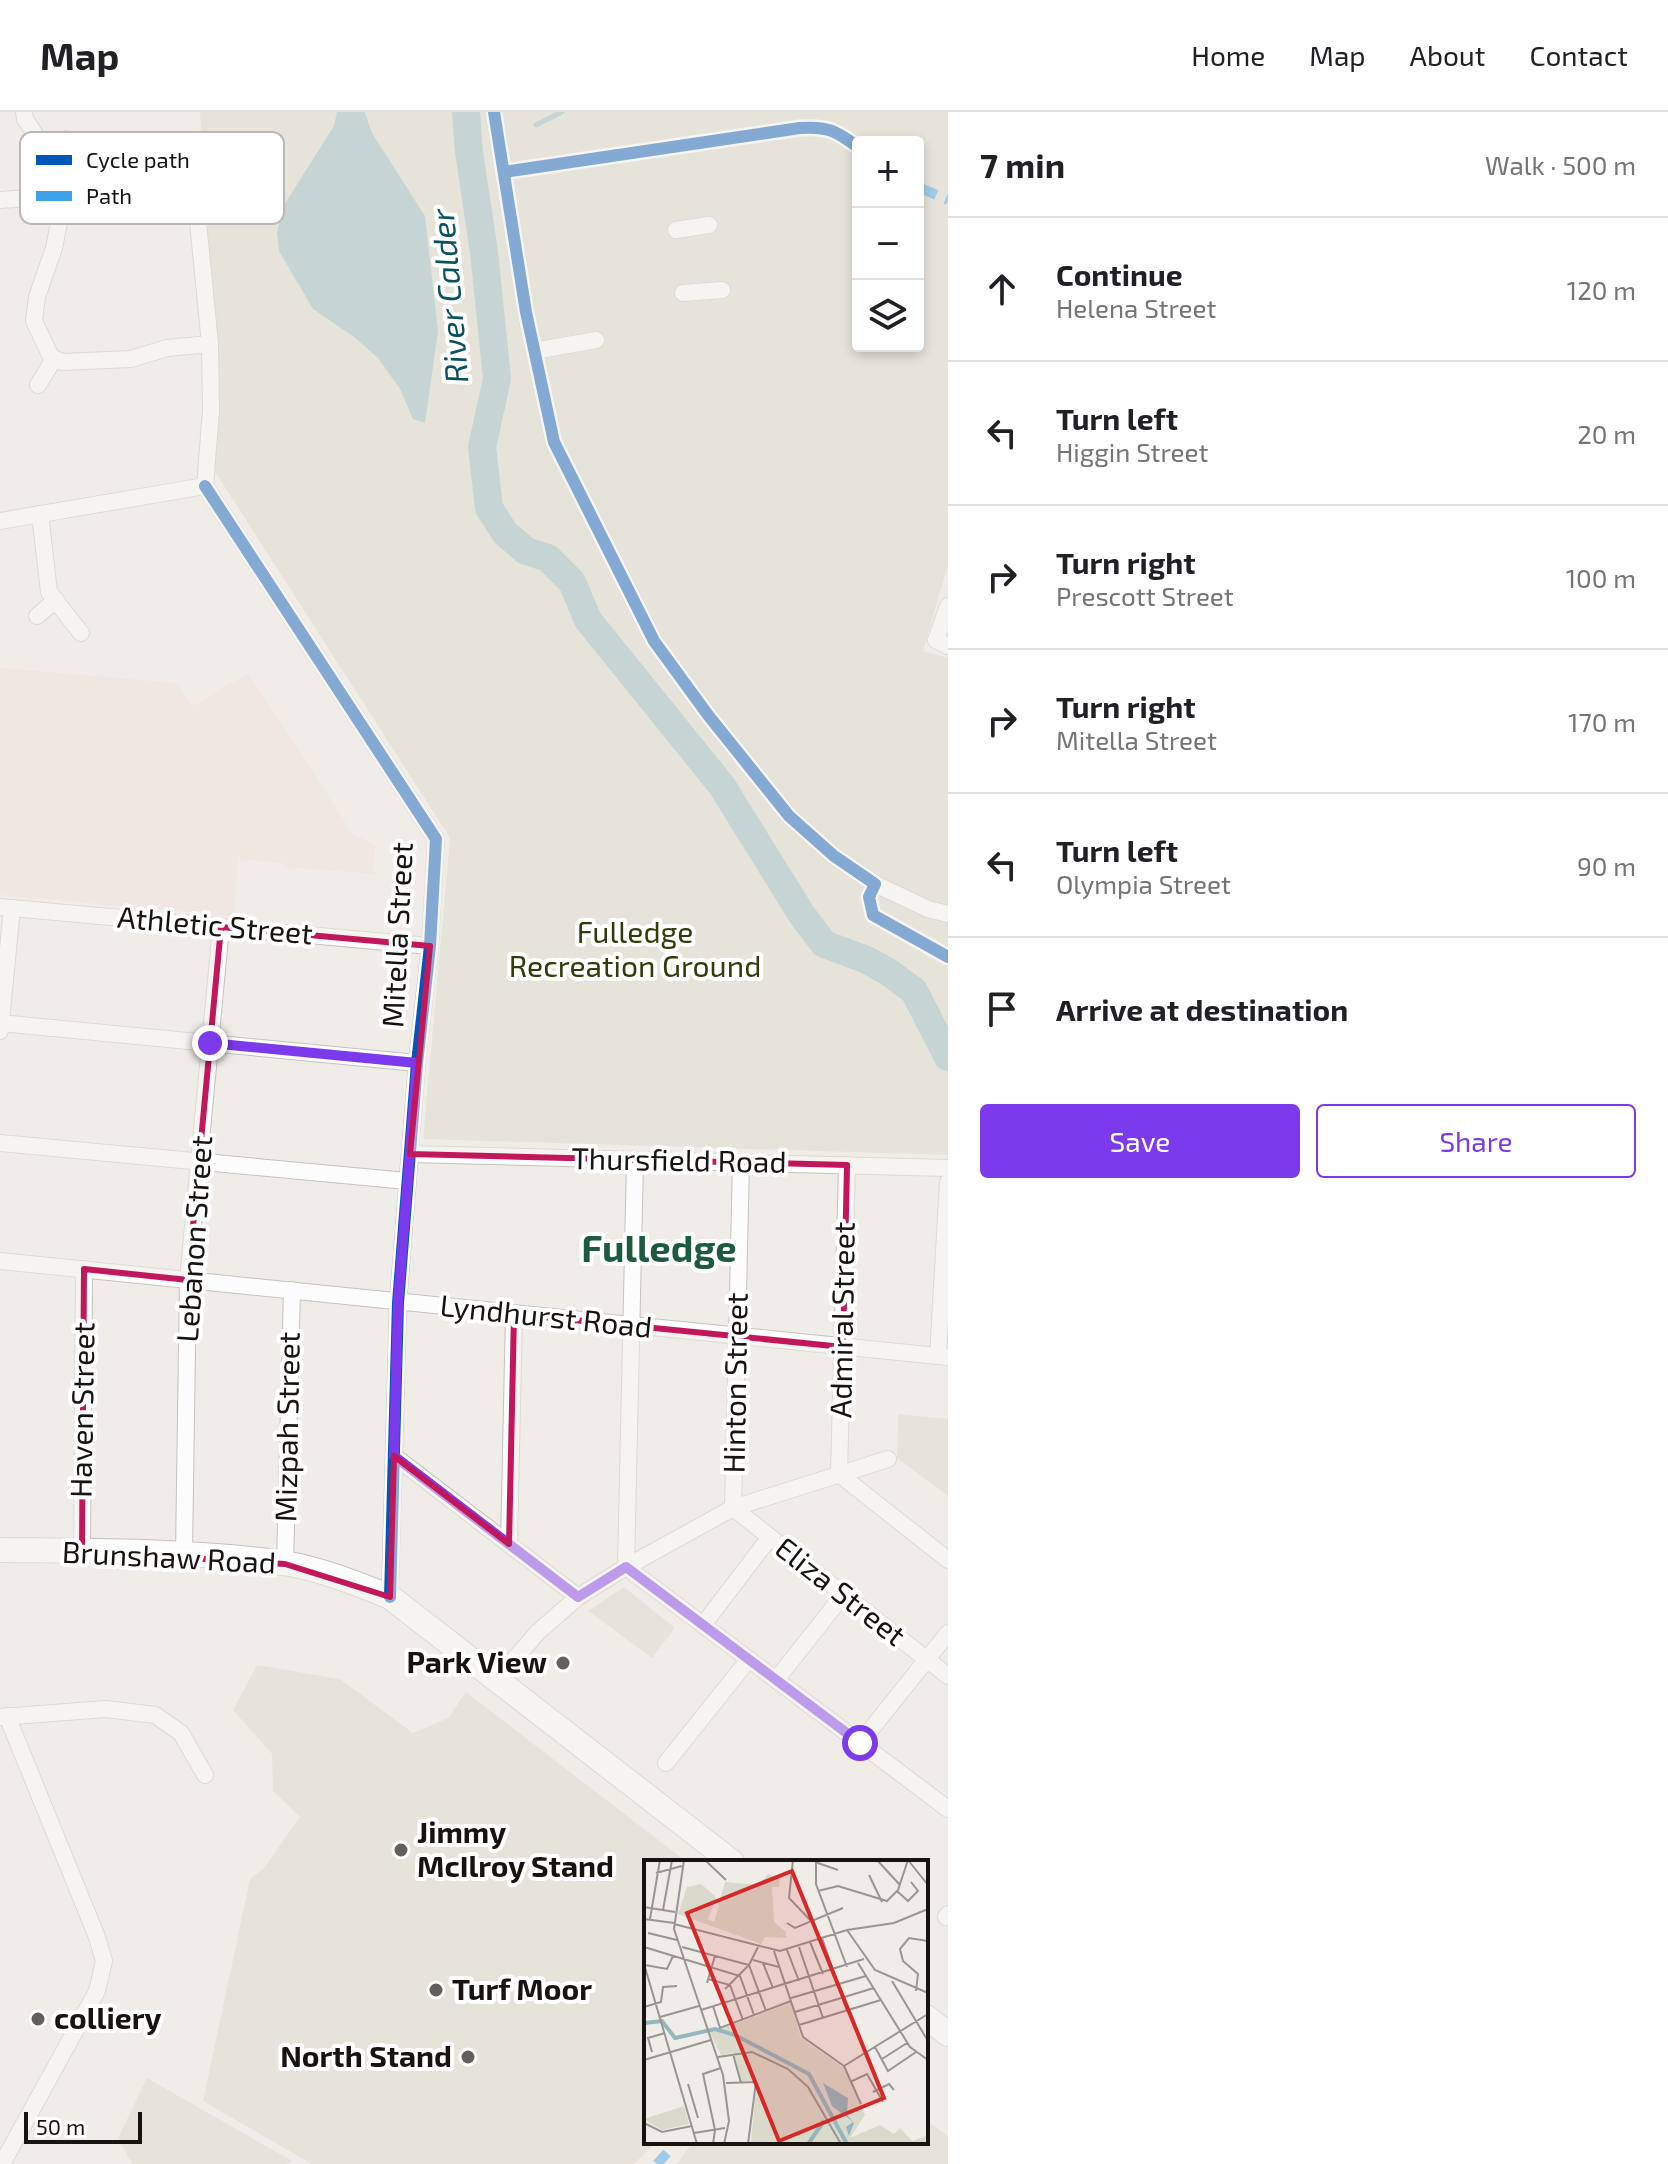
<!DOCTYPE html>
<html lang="en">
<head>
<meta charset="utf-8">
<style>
  :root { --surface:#fff; --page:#f6f6f6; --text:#202124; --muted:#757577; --line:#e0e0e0; --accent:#7c3aed }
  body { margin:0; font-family:"Exo 2",sans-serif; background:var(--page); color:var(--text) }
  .controls { position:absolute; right:24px; top:24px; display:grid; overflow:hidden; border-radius:8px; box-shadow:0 4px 12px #0003 }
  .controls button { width:72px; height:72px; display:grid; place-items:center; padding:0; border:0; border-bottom:2px solid var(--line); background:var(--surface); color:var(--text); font:40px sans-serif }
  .scale { position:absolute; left:24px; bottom:20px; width:118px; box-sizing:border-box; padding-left:8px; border:4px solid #161310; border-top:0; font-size:22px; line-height:28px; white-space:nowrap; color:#161310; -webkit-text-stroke:6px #fff; paint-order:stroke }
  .stop { position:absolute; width:24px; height:24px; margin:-18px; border:6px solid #7c3aed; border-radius:50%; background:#fff }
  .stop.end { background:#7c3aed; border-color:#fff; box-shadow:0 2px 8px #0008 }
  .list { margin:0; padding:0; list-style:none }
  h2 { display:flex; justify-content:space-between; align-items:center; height:104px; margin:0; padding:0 32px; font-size:34px }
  h2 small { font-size:26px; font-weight:400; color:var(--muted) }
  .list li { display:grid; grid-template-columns:52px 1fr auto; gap:24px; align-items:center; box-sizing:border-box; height:144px; padding:0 32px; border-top:2px solid var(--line) }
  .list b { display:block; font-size:30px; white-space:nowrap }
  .list p { margin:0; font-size:26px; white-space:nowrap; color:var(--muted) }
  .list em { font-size:26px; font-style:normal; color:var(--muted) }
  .actions { display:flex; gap:16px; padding:24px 32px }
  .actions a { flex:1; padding:18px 0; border:2px solid var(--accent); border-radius:8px; text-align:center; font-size:28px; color:var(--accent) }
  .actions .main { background:var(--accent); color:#fff }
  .icon { flex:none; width:44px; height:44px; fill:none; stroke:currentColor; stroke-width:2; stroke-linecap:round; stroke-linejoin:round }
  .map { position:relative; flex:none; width:948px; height:2052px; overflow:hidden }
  header { display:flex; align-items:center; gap:48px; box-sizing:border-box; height:112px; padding:0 40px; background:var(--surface); border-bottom:2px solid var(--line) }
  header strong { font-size:38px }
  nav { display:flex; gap:44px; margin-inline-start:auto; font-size:28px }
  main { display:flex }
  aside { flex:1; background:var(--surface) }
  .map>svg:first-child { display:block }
  .industrial { fill:#eee1d7 }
  .green { fill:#d9dacb; fill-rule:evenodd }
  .water { fill:#95b6bc }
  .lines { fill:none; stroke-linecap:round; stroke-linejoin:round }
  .stream { stroke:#95b6bc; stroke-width:5 }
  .river { stroke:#95b6bc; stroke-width:28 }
  .street-casing { stroke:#c5c2be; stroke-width:18 }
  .secondary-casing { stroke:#c5c2be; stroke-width:26 }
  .street { stroke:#fdfcfc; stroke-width:16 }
  .secondary { stroke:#fdfcfc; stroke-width:24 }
  .quiet { stroke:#3da2ea; stroke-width:10; stroke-dasharray:20 10; stroke-linecap:butt }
  .cycleway-casing { stroke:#fff; stroke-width:17 }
  .cycleway { stroke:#0057b8; stroke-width:12 }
  .route { stroke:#7c3aed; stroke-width:10 }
  .marked { fill:none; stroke:#c2185b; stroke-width:6; stroke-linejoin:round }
  .poi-dot { fill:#625f5c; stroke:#fff; stroke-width:3 }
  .labels { text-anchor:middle; stroke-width:8; stroke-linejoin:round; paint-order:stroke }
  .street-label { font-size:30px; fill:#161310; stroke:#fff }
  .park-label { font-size:30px; fill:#32390a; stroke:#fff }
  .poi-label { font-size:30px; font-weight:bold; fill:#161310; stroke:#fff; text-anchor:start }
  .water-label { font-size:32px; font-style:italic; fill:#09525e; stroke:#fff }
  .district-label { font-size:38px; font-weight:bold; fill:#1d5b3e; stroke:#fff }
  .inset-river { fill:none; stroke:#95b6bc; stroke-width:4 }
  .inset-road { fill:none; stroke:#999592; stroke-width:2 }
  .view { fill:#d62828; fill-opacity:0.15; stroke:#d62828; stroke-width:4 }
  .inset-edge { fill:none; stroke:#161310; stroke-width:4 }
  .key { fill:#fff; stroke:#b9b8b7; stroke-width:2 }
  .key-label { font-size:22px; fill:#161310 }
</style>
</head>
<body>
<header>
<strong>Map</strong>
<nav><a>Home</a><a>Map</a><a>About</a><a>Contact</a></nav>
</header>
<main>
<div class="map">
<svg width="948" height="2052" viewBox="0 0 948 2052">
  <rect width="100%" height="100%" fill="#f0ece8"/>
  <path class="industrial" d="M0 556 176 571 193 594 248 561 353 722 375 733 374 762 286 755 283 751 239 747 233 804 0 783Z"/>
  <g class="green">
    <path d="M200 0H948V453L923 539 948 546V1043L423 1027 450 726 212 355C229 249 207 135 197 28L201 18ZM858 30H918V234H858Z"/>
    <path d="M898 1302 948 1307V1384L897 1346Z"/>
    <path d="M624 1475 675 1516 652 1546 588 1499Z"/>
    <path d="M257 1553 340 1567 413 1621 448 1606 466 1580 687 1750H646V2030H656L634 2052H312L203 1989 250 1767 264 1756 300 1705 273 1679 272 1642 233 1598Z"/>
    <path d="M147 1966 292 2049 287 2052H132L118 2026Z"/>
    <path d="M926 2008 948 2024V2052H677L693 2030H926Z"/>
  </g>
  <path class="water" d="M337 0H365L372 21 425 104 438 219 425 311 413 307 400 277 378 246 354 225 313 197 279 139 277 120 284 93 334 14Z"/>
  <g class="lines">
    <path class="stream" d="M536 13 562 0"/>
    <path class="river" d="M466 0 469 40 484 140 497 267 482 335 489 396 505 421 526 439 548 446 572 470 588 508 722 674 802 803 824 832 867 848 890 861 914 879 948 945"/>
    <defs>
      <g id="street">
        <path d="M24 0 25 7 45 38 59 84 60 105 54 136 37 185 34 209 51 245 62 250 131 247 167 236 210 232"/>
        <path d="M494 0 526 200 554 330 654 529 708 603 789 704 834 744 875 772 928 797 948 802"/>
        <path d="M190 29 210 232 211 298 205 374"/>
        <path d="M45 38 67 27"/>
        <path d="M171 56 192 55"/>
        <path d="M0 88 59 84"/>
        <path d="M676 118 709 113"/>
        <path d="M683 181 722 178"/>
        <path d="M534 239 596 228"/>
        <path d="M38 273 54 247"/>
        <path d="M205 374 436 727 430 834 417 951 398 1191 390 1485"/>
        <path d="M40 402 49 480 81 521"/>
        <path d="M0 409 205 374"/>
        <path d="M948 494 936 528 948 534"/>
        <path d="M37 504 56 488"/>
        <path d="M0 795 430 834"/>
        <path d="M0 911 417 951"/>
        <path d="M0 919 12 796"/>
        <path d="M0 1031 407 1069"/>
        <path d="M410 1042 948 1056"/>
        <path d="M635 1048 626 1455 948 1697"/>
        <path d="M741 1051 733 1396 948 1564"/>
        <path d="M847 1053 839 1362 948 1448"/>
        <path d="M0 1149 948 1245"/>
        <path d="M938 1244 948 1070"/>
        <path d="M394 1344 578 1485"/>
        <path d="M509 1432 514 1202"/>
        <path d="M82 1439 84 1157"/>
        <path d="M184 1440 188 1168 221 815"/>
        <path d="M285 1452 292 1178"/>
        <path d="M703 1513 770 1425"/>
        <path d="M497 1567 538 1520 578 1485 626 1455 733 1396 888 1347"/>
        <path d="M776 1568 844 1482"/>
        <path d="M0 1605 106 1597 155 1603 181 1621 205 1663"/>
        <path d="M860 1631 948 1521"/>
        <path d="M666 1651 749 1547"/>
        <path d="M946 1805 948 1802"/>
        <path d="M2 2052 97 1879 104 1849 97 1825 7 1604"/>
      </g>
      <g id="secondary">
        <path d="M0 1438C95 1439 190 1438 284 1451 320 1457 356 1471 390 1485L732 1750"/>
        <path d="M926 1905 948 1922"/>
      </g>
    </defs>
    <use href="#street" class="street-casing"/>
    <use href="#secondary" class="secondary-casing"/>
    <use href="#street" class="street"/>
    <use href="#secondary" class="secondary"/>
    <g class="quiet">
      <path d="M918 75 948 88"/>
      <path d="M657 2052 667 2041"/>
    </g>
    <defs>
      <g id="cycleway">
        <path d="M494 0 526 200 554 330 654 529 708 603 789 704 834 744 875 772 869 785 873 803 948 845"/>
        <path d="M504 60 800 16C828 14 836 19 858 35"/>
        <path d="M205 374 436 727 430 834 417 951 398 1191 390 1485"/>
      </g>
    </defs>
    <use href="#cycleway" class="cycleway-casing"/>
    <use href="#cycleway" class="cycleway"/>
  </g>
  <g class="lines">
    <path class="route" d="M210 931 417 951 398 1191 394 1344 578 1485 626 1455 860 1631"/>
  </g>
  <path d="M0 0H948V2052H0ZM221 815 430 834 410 1042 847 1053 843 1235 514 1202 509 1432 394 1344 390 1485 285 1452 82 1439 84 1157 188 1168Z" fill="#f0ece8" fill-opacity=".55" fill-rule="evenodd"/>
  <path class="marked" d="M221 815 430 834 410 1042 847 1053 843 1235 514 1202 509 1432 394 1344 390 1485 285 1452 82 1439 84 1157 188 1168Z"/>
  <g class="poi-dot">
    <circle cx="563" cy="1551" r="8"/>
    <circle cx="401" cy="1738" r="8"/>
    <circle cx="436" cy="1878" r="8"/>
    <circle cx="38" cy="1907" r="8"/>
    <circle cx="468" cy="1945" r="8"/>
  </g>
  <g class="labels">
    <g class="street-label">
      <text transform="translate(215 814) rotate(5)" y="10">Athletic Street</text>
      <text transform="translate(398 823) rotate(-87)" y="10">Mitella Street</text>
      <text transform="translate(679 1049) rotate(1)" y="10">Thursfield Road</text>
      <text transform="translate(195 1127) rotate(-86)" y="10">Lebanon Street</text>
      <text transform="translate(546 1205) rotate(6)" y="10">Lyndhurst Road</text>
      <text transform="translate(843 1208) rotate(-89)" y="10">Admiral Street</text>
      <text transform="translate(736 1271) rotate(-89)" y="10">Hinton Street</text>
      <text transform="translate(83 1298) rotate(-89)" y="10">Haven Street</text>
      <text transform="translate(288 1315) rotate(-89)" y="10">Mizpah Street</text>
      <text transform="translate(169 1446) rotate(3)" y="10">Brunshaw Road</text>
      <text transform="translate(840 1480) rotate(38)" y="10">Eliza Street</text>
    </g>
    <g class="park-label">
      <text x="635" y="831">Fulledge<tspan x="635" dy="34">Recreation Ground</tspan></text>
    </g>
    <g class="poi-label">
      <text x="547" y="1561" text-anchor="end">Park View</text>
      <text x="417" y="1731">Jimmy<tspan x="417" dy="34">McIlroy Stand</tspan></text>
      <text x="452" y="1888">Turf Moor</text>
      <text x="54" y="1917">colliery</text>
      <text x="452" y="1955" text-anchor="end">North Stand</text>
    </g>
    <g class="water-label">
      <text transform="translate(450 184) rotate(-95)" y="11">River Calder</text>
    </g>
    <g class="district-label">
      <text x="659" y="1150">Fulledge</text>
    </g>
  </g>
  <g transform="translate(644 1748)">
    <rect width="284" height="284" fill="#f0ece8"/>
    <path d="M124 14 136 19 135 27H128L130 62 142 72V78L121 77 117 84 34 54 43 27 57 24 72 37 64 59 70 62 81 22 115 25ZM147 143 157 178 200 208 221 255 206 278 236 265 250 274 256 268 268 281 282 276 284 284 107 282 113 220 97 222 90 193 77 195 64 169H77ZM40 246 45 264 18 270 0 259Z" fill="#d9dacb"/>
    <path d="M179 223 204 238 203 255 210 263 205 276 202 267 209 262 188 246Z" fill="#95b6bc"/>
    <path class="inset-river" d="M0 163 18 161 31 178 71 169 91 175 165 214 203 284M164 284 180 261"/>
    <path class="inset-road" d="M40 0 30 69 79 215 85 261 80 284M61 0 82 20M149 0 145 38 167 61M172 0V24L203 107M233 0 256 25M264 0 284 25M171 2 194 10M12 13 38 6M225 15 238 42M174 31 194 26 243 41 254 30 264 0M253 31 264 41 274 31 267 22M0 47 31 52M19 50 28 0M0 59 30 63M6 59 16 0M143 63 151 68 199 48M30 64 136 91 203 70 250 63 284 49M203 70 231 110 284 133M4 73 33 80M178 78 203 151M166 82 179 114M0 87 96 116 110 155M38 87 105 105 122 151M155 87 179 158M143 90 155 121M130 91 159 177 200 206M109 100 135 107M119 103 129 128M214 103 266 187 284 200M0 104 53 284M1 105 23 109 29 96M64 119 86 125 99 160M248 121 284 181M63 123 71 96M81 129 105 105 114 87M272 131 274 114 259 101 256 89 265 78 284 81M147 138 222 116M69 146 76 168 147 141M0 147 17 142 19 127 33 126M57 150 220 99M151 152 230 128M16 157 55 146M155 165 237 140M231 187 244 211 272 192M8 192 4 178 21 173M89 194 97 223M74 197 108 192 144 209 164 227 197 284M238 199 263 183M0 200 67 180M200 206 284 154M200 206 217 244M206 222 223 214 239 242M82 223 112 222 104 284M44 224 54 258M229 232 245 224 250 230M0 263 18 272 48 266M50 273 81 268M69 284 71 270 59 214 77 208"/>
    <path class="view" d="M148 11 240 238 135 281 43 53Z"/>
    <rect width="284" height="284" class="inset-edge"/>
  </g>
  <rect x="20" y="20" width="264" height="92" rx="12" class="key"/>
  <rect x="36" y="43" width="36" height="10" fill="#0057b8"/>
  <rect x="36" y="79" width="36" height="10" fill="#3da2ea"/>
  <g class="key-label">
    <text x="86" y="56">Cycle path</text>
    <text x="86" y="92">Path</text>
  </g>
</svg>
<div class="controls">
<button>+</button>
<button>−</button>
<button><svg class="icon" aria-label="layers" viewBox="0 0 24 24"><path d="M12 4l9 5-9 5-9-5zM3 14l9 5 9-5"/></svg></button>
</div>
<div class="scale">50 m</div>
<div class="stop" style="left:860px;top:1631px"></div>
<div class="stop end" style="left:210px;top:931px"></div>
</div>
<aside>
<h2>7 min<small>Walk · 500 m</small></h2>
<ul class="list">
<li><svg class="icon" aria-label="ahead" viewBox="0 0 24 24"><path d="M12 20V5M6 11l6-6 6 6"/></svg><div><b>Continue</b><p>Helena Street</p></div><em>120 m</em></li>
<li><svg class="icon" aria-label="left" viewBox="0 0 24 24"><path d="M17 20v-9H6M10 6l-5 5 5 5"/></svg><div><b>Turn left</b><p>Higgin Street</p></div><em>20 m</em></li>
<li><svg class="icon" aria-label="right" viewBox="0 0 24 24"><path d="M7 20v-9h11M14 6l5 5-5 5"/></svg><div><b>Turn right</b><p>Prescott Street</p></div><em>100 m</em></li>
<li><svg class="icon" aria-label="right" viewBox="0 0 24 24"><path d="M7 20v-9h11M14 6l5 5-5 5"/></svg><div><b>Turn right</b><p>Mitella Street</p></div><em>170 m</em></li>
<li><svg class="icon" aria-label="left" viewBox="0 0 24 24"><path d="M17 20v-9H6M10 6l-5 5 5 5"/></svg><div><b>Turn left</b><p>Olympia Street</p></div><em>90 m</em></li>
<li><svg class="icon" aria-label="arrive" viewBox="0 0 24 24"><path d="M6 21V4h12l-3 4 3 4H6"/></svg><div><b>Arrive at destination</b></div></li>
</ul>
<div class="actions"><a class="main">Save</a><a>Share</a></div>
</aside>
</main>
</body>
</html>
